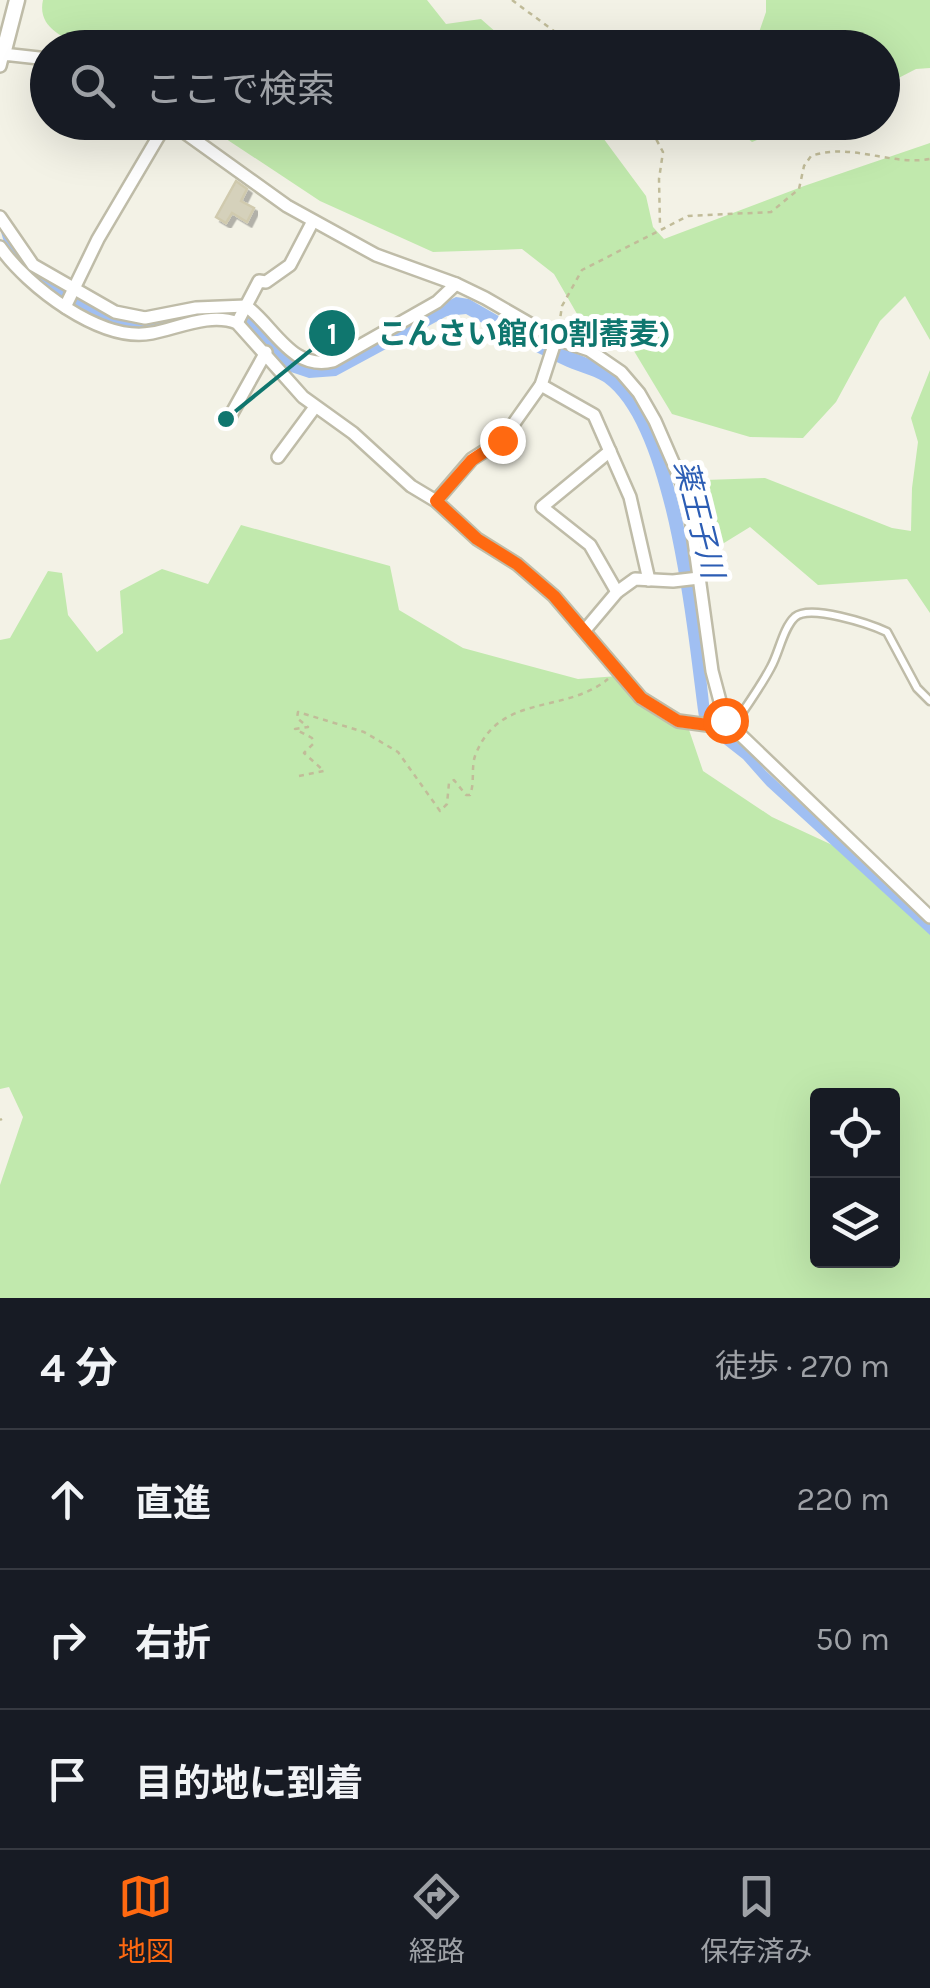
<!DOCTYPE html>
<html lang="ja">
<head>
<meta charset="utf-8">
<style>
  :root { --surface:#171b24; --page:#20242c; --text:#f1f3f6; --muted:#9ea1a6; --line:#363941; --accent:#ff6911 }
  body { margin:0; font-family:Karla,"Noto Sans JP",sans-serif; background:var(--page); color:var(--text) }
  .controls { position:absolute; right:30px; bottom:30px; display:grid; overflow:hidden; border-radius:10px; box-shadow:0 10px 40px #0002 }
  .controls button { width:90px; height:90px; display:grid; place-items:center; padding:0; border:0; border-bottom:2px solid var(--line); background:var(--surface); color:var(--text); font:50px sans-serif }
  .stop { position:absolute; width:30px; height:30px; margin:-22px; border:8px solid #ff6911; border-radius:50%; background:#fff }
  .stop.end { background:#ff6911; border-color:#fff; box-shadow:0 2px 10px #0008 }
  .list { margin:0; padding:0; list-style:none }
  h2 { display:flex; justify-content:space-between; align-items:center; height:130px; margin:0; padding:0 40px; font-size:42px }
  h2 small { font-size:32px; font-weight:400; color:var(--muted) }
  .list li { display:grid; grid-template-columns:65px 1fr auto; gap:30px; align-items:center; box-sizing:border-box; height:140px; padding:0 40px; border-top:2px solid var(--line) }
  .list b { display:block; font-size:38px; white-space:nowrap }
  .list em { font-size:32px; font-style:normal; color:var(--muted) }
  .icon { flex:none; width:55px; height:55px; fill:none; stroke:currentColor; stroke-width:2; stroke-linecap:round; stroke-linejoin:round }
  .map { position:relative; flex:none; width:930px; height:1298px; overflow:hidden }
  .search { position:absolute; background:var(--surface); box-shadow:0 10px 40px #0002; left:30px; right:30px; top:30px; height:110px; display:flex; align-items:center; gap:25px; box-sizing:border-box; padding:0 35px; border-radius:55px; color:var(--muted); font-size:38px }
  .sheet { height:550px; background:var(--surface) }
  nav { display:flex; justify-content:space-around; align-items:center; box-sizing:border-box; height:140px; border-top:2px solid var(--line); background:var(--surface); font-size:28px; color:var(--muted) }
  nav a { display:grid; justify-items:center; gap:5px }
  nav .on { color:var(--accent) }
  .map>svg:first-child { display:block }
  .green { fill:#c1e9ad; fill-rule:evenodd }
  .water { fill:#a0bff2 }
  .building { fill:#d5d1bb; stroke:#d0caae; stroke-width:2.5; filter:url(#shadow) }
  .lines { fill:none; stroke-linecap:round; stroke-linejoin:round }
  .service-casing { stroke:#bfbca8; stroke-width:11 }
  .minor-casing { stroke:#bfbca8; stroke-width:16 }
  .tertiary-casing { stroke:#bfbca8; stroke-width:19 }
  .path { stroke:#c1bc99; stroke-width:2.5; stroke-dasharray:5 5; stroke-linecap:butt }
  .service { stroke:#fff; stroke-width:6 }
  .minor { stroke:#fff; stroke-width:11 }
  .tertiary { stroke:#fff; stroke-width:14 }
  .route { stroke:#ff6911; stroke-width:12 }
  .labels { text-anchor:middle; stroke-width:10; stroke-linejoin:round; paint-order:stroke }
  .water-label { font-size:30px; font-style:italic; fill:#2c5db4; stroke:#fff }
  .leader { fill:none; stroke:#0f766e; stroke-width:4 }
  .callout-dot { fill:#0f766e; stroke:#fff; stroke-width:4 }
  .mark-label { font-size:30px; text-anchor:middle; font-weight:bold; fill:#fff }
  .callout-label { font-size:30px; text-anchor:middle; font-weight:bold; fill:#0f766e; stroke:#fff; stroke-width:10; stroke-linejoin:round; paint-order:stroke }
</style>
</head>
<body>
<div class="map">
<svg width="930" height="1298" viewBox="0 0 930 1298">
  <defs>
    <filter id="shadow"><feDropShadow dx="4.5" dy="4.5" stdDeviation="0" flood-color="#0004"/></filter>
  </defs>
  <rect width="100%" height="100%" fill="#f3f2e6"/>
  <g class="green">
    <path d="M43 0H427L446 24 481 19 513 47H81C62 36 37 27 43 0Z"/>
    <path d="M766 0H930V68L916 69 883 86 882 48 754 47 766 12Z"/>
    <path d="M202 123H592L646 196 653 227 664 239 804 186 930 143V340L905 296 880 321 836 402 803 438 750 437 672 414 634 351 588 333 554 274 522 249 433 252 320 201Z"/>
    <path d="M729 123 730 122 799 123 752 142Z"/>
    <path d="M930 370V613L907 579 818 585 750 527 711 551 705 480 765 478 892 528 911 531 912 488 918 442 911 418Z"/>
    <path d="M241 525 390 566 399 610 463 648 578 679 618 676 686 721 703 771 772 817 856 856 930 926V1298H0V1185L23 1117 9 1087 0 1089V640L10 638 48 571 62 573 68 615 97 652 123 633 120 591 162 569 208 584ZM818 1096H892V1260H818Z"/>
  </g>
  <path class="water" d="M0 221 38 273 76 297 126 320 240 308 315 367 456 297 469 299C496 314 523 331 550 343 572 353 592 357 612 373 687 434 700 627 711 720L718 730 745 747 766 771 930 924V935L767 786 743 759 706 730 699 717C688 639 670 429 604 382 591 374 575 371 561 364 529 350 497 331 466 314L447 316 336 376 309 378 288 371 242 322C210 325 174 334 142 331 93 326 0 277 0 221Z"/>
  <path class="building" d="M236 181 247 189 241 201 254 208 247 222 232 213 226 223 216 217Z"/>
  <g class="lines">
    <defs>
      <path id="service" d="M732 728C745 708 760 688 771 667 779 653 783 628 795 617 810 604 870 624 887 632L917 688 930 701"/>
      <g id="minor">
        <path d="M0 66 3 54 48 59"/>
        <path d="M170 122 287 206 376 255 456 284 485 298 556 339 589 350 621 372 639 393 655 421 682 483 691 519 712 671 725 720 930 917"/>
        <path d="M0 217 33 265 115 312 145 318 196 308 246 306C274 326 291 371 333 361L437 302 456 284"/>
        <path d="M0 247C27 286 101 343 152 333 178 328 211 312 237 323L303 397 353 433 411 486 436 501 477 539 517 564 554 596 641 698 678 721 715 726 725 720"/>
        <path d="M65 307 98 239 167 122"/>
        <path d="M237 323 259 281 266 282 290 265 313 221"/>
        <path d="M541 385 594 415 630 497 649 580"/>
        <path d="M227 422 266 352"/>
        <path d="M610 451 542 507 590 545 617 592"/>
        <path d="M278 457 315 407"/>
        <path d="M436 501 472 459 502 440 541 385 556 339"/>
        <path d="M585 630 617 592 635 579 673 581 699 578"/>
      </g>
      <path id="tertiary" d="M0 54H3L17 0"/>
    </defs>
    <use href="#service" class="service-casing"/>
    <use href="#minor" class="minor-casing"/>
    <use href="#tertiary" class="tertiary-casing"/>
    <g class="path">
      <path d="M512 0 577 48"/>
      <path d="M647 122 663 152 659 179 660 226"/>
      <path d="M559 326 562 306 582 270 688 216 771 212 799 189 804 166 811 156C851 142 890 166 930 159"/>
      <path d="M299 776 324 771 304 753 313 744 312 738 295 729 308 727 297 718 298 712 364 732 398 752 440 811 447 804 449 783 454 780 466 795H470C475 782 471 768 475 756 499 692 564 715 608 679"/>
      <path d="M0 1120 2 1119"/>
    </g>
    <use href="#service" class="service"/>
    <use href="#minor" class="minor"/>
    <use href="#tertiary" class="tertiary"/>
  </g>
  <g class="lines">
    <path class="route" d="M502 440 472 460 436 501 477 539 517 564 554 596 641 698 678 721 715 726 725 720"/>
  </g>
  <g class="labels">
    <g class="water-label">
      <text transform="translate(699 519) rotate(76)" y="10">薬王子川</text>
    </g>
  </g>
  <path class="leader" d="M226 419L332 333"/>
  <g class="callout-dot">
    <circle cx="226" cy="419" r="10"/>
    <circle cx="332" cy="333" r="25"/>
  </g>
  <g class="mark-label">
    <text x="332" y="344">1</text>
  </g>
  <g class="callout-label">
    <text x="524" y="344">こんさい館(10割蕎麦)</text>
  </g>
</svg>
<div class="controls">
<button><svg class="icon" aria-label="locate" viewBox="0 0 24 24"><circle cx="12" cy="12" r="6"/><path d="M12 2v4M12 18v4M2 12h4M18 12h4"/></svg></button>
<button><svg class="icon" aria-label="layers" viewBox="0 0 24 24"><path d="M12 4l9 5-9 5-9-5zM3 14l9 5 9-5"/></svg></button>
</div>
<div class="stop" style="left:725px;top:720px"></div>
<div class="stop end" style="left:502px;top:440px"></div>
<div class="search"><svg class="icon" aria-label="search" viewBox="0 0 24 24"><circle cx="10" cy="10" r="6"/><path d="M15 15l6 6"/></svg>ここで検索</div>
</div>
<section class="sheet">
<h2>4 分<small>徒歩 · 270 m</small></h2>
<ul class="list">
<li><svg class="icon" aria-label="ahead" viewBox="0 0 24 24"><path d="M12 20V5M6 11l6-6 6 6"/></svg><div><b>直進</b></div><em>220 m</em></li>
<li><svg class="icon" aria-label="right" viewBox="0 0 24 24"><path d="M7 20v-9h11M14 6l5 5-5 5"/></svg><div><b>右折</b></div><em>50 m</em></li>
<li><svg class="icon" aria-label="arrive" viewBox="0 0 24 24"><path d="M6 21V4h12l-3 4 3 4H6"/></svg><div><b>目的地に到着</b></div></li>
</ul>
</section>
<nav>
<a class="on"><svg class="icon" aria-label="map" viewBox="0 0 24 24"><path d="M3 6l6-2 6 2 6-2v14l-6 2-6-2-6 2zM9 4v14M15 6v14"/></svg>地図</a>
<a><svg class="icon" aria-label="directions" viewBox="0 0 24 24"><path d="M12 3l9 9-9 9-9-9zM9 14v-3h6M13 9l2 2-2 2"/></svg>経路</a>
<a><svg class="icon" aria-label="saved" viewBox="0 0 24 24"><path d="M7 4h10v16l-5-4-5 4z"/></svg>保存済み</a>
</nav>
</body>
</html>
